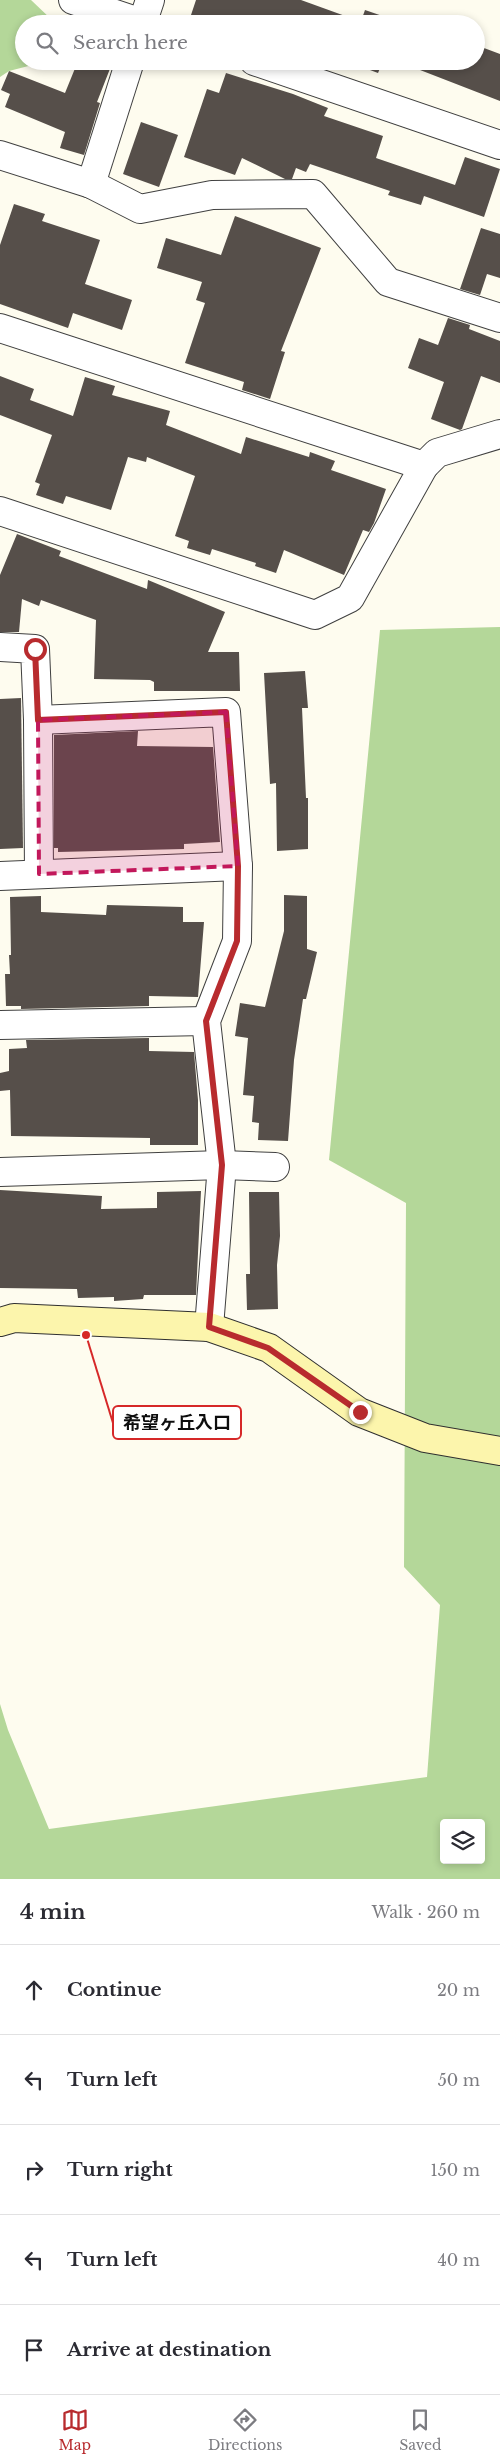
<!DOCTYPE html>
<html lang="en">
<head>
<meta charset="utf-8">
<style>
  :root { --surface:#fff; --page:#f2f2f3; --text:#2b2b33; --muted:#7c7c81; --line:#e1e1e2; --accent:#b82b2e }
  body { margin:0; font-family:"Libre Baskerville","Noto Sans JP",serif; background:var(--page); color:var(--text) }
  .controls { position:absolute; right:15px; bottom:15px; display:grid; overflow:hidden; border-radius:5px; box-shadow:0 2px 8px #0003 }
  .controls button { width:45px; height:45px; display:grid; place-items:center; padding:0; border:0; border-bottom:1px solid var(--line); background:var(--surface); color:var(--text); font:25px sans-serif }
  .stop { position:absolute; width:15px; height:15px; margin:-11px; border:4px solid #b82b2e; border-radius:50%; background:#fff }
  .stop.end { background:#b82b2e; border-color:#fff; box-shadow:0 1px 5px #0008 }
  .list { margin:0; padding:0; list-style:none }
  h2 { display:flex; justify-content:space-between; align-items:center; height:65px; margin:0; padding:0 20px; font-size:21px }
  h2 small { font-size:16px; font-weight:400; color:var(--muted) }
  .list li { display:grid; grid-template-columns:32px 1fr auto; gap:15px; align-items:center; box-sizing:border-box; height:90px; padding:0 20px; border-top:1px solid var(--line) }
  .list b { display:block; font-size:19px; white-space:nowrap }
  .list em { font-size:16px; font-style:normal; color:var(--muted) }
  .icon { flex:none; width:28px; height:28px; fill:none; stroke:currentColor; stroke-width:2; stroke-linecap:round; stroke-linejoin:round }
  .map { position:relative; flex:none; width:500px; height:1879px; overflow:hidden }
  .search { position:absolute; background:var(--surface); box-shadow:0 2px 8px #0003; left:15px; right:15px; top:15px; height:55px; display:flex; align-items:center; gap:12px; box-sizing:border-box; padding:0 18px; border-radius:28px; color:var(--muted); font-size:19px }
  .sheet { height:515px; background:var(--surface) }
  nav { display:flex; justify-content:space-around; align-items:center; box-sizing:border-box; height:70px; border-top:1px solid var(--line); background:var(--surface); font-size:14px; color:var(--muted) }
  nav a { display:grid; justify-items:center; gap:2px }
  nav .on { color:var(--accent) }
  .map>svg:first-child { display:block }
  .forest { fill:#b4d799; fill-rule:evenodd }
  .building { fill:#564f4a }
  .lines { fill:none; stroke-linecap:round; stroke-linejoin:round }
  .street-casing { stroke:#404040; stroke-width:30 }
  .secondary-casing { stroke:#2f2f2f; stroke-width:30 }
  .street { stroke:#fff; stroke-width:28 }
  .secondary { stroke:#fcf5ac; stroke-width:28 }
  .route { stroke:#b82b2e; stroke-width:6 }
  .marked { fill:#c2185b; fill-opacity:0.2; stroke:#c2185b; stroke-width:4; stroke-dasharray:10 6; stroke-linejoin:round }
  .leader { fill:none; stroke:#d62828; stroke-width:2 }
  .callout-dot { fill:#d62828; stroke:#fff; stroke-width:2 }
  .callout { fill:#fff; stroke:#d62828; stroke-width:2 }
  .callout-label { font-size:18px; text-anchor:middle; font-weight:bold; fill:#0d0d0d }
</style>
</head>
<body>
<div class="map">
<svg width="500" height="1879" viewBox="0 0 500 1879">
  <rect width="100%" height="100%" fill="#fefcef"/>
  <g class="forest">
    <path d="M0 0H31L52 20 53 24H24V61L44 62 9 71 0 77Z"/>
    <path d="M500 627V1879H0V1704L8 1730 49 1829 427 1777 440 1605 404 1567 406 1203 329 1160 380 630ZM444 1823H481V1860H444Z"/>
  </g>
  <g class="building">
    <path d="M196 0H301L359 21V24H206L190 18Z"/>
    <path d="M365 10 397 21 396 24H360Z"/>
    <path d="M476 45 500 54V101L402 63 403 61H476Z"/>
    <path d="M78 61H113L97 102 100 103 84 155 60 148 65 132 5 107 10 94 1 90 9 71 65 93Z"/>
    <path d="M346 61H383L378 73Z"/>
    <path d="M226 73 293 94 328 108 324 116 383 136 376 158 455 185 465 157 500 169 484 217 424 196 421 205 388 195 390 191 310 164 306 172 296 168 292 179H285L242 158 235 175 184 157 207 89 219 93Z"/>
    <path d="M141 122 178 135 159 187 123 174Z"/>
    <path d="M14 204 45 214 42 221 100 240 85 284 132 300 122 330 73 313 68 328 0 304V245Z"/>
    <path d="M235 216 321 248 281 351 285 352 270 399 242 390 244 382 185 363 205 303 196 300 202 282 157 268 166 238 221 255Z"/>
    <path d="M481 228 500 234V278L487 274 480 295 460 289Z"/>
    <path d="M448 318 470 325 469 329 500 341V383L481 376 462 429 460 430 431 419 444 382 408 368 419 338 438 345Z"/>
    <path d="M0 376 34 389 30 400 73 416 85 377 115 386 112 395 170 411 166 425 241 454 246 437 309 457 310 452 335 461 331 470 386 489 374 523 369 532 363 530 344 575 284 550 276 573 255 566 256 563 212 549 210 555 187 548 189 541 175 536 195 476 147 457 146 462 128 457 111 510 66 496 63 504 36 495 40 484 35 482 52 435 0 415Z"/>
    <path d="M17 534 61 551 59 556 147 589 148 580 225 612 208 652H239L240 691H154V682L150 680 94 679 96 620 41 600 39 606 22 599 19 632H0V575Z"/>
    <path d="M305 671 308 708H302L306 798H308V849L277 851 276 783 270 784 264 673Z"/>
    <path d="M21 698 23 848 0 849V699Z"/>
    <path d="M138 731 137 746 213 747 220 842 184 844V849L58 852V848H54V735Z"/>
    <path d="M284 895 307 896V949L317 952 306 999H303L294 1060 288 1141 258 1140 259 1123 252 1122 254 1096 243 1095 248 1038 235 1036 240 1003 265 1007 284 931Z"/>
    <path d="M41 896V912L106 915 107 905 183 907V922H204L198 997 149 996V1006L21 1009V1006H6L5 974H10L9 955H11L10 897Z"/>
    <path d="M149 1038V1051L194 1052 198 1100V1145H150V1138L11 1136 10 1090 0 1091V1073L9 1071V1049L27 1048 26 1040Z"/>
    <path d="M0 1190 102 1196 101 1209 157 1208V1192L201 1191 196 1295H144L143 1299 114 1301V1297L78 1298 77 1289 0 1288Z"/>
    <path d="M249 1192H279L280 1236 277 1265 278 1309 247 1310 246 1274H250Z"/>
  </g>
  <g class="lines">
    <defs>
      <g id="street">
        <path d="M73 0 145 24"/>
        <path d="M142 24 150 0"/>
        <path d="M254 61 500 145"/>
        <path d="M0 155 91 184 140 209 212 195 313 194 388 282 500 318"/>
        <path d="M91 184 130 61"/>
        <path d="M0 328 424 466"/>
        <path d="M0 511 315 615 350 598 424 466 437 453 500 434"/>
        <path d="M0 647 35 649 38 720 39 874"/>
        <path d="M38 720 226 712 238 866 237 941 206 1021 222 1165 209 1327"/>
        <path d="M0 876 238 866"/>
        <path d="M0 1025 206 1021"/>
        <path d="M0 1172 222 1165 275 1167"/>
      </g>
      <path id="secondary" d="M0 1322 14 1318 209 1327 269 1348 359 1412 425 1438 500 1451"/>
    </defs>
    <use href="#street" class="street-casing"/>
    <use href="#secondary" class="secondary-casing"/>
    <use href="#street" class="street"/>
    <use href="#secondary" class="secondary"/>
  </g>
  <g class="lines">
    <path class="route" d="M35 649 38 720 226 712 238 866 237 941 206 1021 222 1165 209 1327 268 1348 360 1412"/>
  </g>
  <path class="marked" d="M226 712 238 866 39 874 38 720Z"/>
  <path class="leader" d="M86 1335L113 1423"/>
  <circle class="callout-dot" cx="86" cy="1335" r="5"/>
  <rect class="callout" x="113" y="1406" width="128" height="33" rx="5"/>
  <g class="callout-label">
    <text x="177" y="1429">希望ヶ丘入口</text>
  </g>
</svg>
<div class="controls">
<button><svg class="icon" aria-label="layers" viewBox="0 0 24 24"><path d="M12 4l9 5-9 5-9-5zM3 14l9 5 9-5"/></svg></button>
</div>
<div class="stop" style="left:35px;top:649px"></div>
<div class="stop end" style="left:360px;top:1412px"></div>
<div class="search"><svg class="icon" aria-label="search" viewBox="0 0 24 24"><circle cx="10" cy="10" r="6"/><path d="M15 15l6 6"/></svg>Search here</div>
</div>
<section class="sheet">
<h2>4 min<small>Walk · 260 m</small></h2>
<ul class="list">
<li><svg class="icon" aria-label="ahead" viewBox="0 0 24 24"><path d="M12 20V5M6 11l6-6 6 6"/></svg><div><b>Continue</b></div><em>20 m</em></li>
<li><svg class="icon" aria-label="left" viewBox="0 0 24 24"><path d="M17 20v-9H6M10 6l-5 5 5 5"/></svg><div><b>Turn left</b></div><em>50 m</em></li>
<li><svg class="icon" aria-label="right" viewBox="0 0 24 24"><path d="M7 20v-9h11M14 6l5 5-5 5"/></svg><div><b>Turn right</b></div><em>150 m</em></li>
<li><svg class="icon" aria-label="left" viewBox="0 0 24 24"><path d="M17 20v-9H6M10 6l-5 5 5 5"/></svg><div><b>Turn left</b></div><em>40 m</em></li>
<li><svg class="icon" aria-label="arrive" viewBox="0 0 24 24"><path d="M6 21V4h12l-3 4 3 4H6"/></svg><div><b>Arrive at destination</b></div></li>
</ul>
</section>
<nav>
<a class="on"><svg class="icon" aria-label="map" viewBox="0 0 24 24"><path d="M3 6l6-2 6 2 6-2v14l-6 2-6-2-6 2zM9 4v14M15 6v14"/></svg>Map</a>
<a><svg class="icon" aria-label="directions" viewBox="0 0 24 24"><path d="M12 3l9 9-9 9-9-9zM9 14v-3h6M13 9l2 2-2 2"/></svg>Directions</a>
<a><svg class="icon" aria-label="saved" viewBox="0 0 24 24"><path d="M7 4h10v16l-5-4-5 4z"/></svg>Saved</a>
</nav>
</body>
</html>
